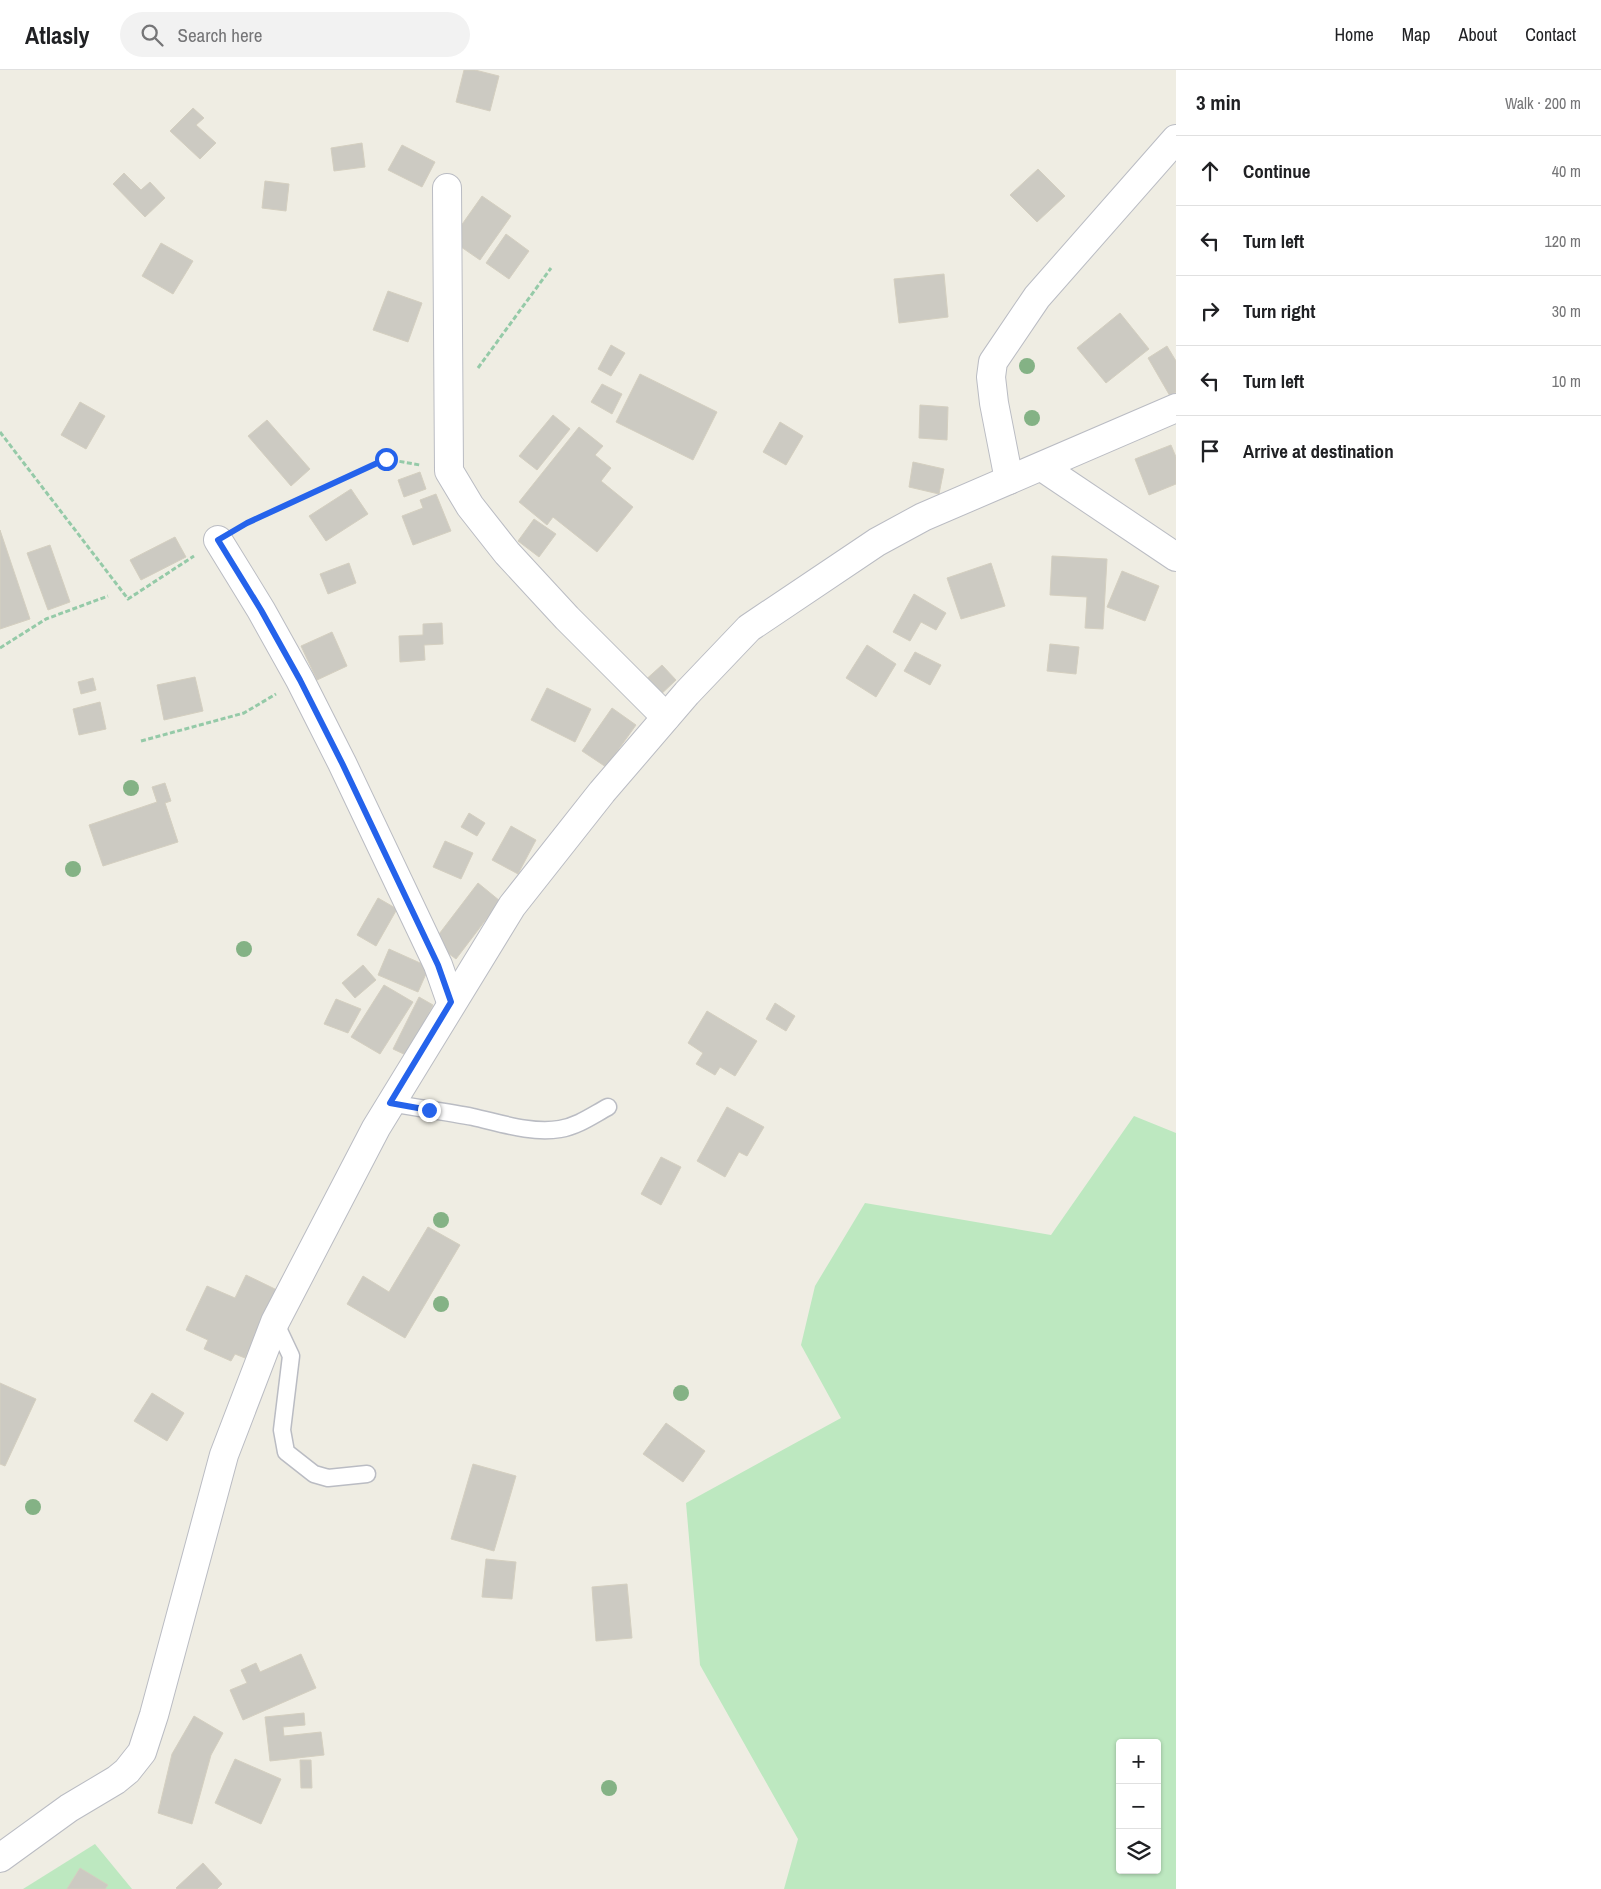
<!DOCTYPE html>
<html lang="en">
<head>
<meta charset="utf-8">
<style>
  :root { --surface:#fff; --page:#f2f2f2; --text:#202124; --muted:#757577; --line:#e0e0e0 }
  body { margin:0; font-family:"Archivo Narrow",sans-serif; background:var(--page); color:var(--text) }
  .controls { position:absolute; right:15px; bottom:15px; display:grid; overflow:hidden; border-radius:5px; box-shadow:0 1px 4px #0004 }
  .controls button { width:45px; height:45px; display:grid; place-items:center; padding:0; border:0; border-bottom:1px solid var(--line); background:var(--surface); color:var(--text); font:25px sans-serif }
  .stop { position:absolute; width:15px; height:15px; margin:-11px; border:4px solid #2563eb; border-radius:50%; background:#fff }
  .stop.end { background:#2563eb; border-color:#fff; box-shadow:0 1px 5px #0008 }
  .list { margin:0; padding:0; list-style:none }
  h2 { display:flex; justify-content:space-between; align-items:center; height:65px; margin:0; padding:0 20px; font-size:21px }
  h2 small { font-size:16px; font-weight:400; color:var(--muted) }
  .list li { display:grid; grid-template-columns:32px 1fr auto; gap:15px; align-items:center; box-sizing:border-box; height:70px; padding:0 20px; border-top:1px solid var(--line) }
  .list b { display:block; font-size:19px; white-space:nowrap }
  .list em { font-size:16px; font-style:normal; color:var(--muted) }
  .icon { flex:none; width:28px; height:28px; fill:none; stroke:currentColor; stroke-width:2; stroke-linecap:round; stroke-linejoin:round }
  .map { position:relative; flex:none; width:1176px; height:1819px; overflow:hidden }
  header { display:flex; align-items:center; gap:30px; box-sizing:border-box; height:70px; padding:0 25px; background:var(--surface); border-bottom:1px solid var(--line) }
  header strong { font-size:24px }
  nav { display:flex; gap:28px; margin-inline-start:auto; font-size:18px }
  .search { width:350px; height:45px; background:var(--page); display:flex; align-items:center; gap:12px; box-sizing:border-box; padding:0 18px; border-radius:28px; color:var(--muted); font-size:19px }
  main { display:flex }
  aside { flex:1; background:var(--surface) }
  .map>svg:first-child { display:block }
  .green { fill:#bde8c0; fill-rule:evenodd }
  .building { fill:#cccac2; stroke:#d4cfc0 }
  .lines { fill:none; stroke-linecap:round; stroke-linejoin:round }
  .lane-casing { stroke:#babcc3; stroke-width:19 }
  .street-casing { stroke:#babcc3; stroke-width:30 }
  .path { stroke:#95caa8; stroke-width:3; stroke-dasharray:5 2.5; stroke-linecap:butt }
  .lane { stroke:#fff; stroke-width:16 }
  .street { stroke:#fff; stroke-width:28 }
  .tree { fill:#84b285 }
  .route { stroke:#2563eb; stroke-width:6 }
</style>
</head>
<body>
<header>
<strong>Atlasly</strong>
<div class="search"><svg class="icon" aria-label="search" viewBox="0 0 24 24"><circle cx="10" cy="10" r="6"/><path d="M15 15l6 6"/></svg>Search here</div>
<nav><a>Home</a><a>Map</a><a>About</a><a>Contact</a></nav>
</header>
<main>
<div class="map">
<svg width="1176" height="1819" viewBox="0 0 1176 1819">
  <rect width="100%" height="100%" fill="#efede3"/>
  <g class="green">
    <path d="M1134 1046 1176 1063V1819H784L798 1769 700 1595 686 1433 841 1348 801 1275 815 1216 865 1133 1051 1165ZM1120 1673H1157V1800H1120Z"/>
    <path d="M95 1774 132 1819H23Z"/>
  </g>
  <g class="building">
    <path d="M464 0H475L499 6 490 41 456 32Z"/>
    <path d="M193 38 204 48 196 55 216 73 200 89 170 61Z"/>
    <path d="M362 73 365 97 334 101 331 78Z"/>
    <path d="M402 75 435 92 422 117 388 100Z"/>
    <path d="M1038 99 1065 126 1037 152 1010 125Z"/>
    <path d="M124 103 141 120 150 112 165 128 145 147 113 114Z"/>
    <path d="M265 111 289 114 286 141 262 138Z"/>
    <path d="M482 126 511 146 480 190 451 170Z"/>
    <path d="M506 164 529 181 509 209 486 193Z"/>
    <path d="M161 173 193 191 173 224 142 206Z"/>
    <path d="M944 204 948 247 899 253 894 209Z"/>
    <path d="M388 221 422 233 408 272 373 260Z"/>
    <path d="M1120 243 1149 279 1106 313 1077 278Z"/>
    <path d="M611 275 625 283 611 306 598 299Z"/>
    <path d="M1167 276 1176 291V322L1170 326 1148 288Z"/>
    <path d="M640 304 717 342 693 390 616 352Z"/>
    <path d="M602 314 622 324 612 344 591 332Z"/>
    <path d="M80 332 105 346 86 379 61 365Z"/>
    <path d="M920 335 948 337 947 370 919 368Z"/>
    <path d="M553 345 570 359 537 400 519 386Z"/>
    <path d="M267 350 310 399 291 416 248 366Z"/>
    <path d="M780 352 803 366 786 395 763 382Z"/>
    <path d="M579 357 603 376 595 385 611 398 601 411 633 437 597 482 553 447 547 455 519 432Z"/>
    <path d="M1171 375 1176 387V414L1149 425 1135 389Z"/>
    <path d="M913 392 944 399 939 424 909 417Z"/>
    <path d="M420 402 426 419 404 427 398 410Z"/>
    <path d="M351 419 368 444 326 471 309 446Z"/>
    <path d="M436 424 451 461 413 475 402 446 423 438 420 430Z"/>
    <path d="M534 449 556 464 539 487 518 471Z"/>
    <path d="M0 460 30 549 0 559Z"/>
    <path d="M175 467 186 487 141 510 130 490Z"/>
    <path d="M50 475 70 532 48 540 27 483Z"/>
    <path d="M1052 486 1107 489 1103 559 1085 558 1087 527 1050 525Z"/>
    <path d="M349 493 356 513 328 524 320 504Z"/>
    <path d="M991 493 1005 536 961 549 947 508Z"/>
    <path d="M1122 501 1159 516 1145 551 1107 537Z"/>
    <path d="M914 524 946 543 936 560 921 552 910 571 893 562Z"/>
    <path d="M442 553 443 574 424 575 425 590 400 592 399 566 423 565V554Z"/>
    <path d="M332 562 347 596 317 610 301 576Z"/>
    <path d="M1050 574 1079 577 1076 604 1047 601Z"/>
    <path d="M867 575 896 594 876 627 846 608Z"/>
    <path d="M915 582 941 595 930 615 904 601Z"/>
    <path d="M662 595 676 610 656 629 642 613Z"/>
    <path d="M195 607 203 641 164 650 157 615Z"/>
    <path d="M93 608 96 620 81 624 78 612Z"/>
    <path d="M547 618 591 639 575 672 531 650Z"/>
    <path d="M100 632 106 659 79 665 73 639Z"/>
    <path d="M612 638 636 655 606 697 582 681Z"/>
    <path d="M165 713 171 731 165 733 178 772 103 796 89 755 157 732 152 717Z"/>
    <path d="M469 743 485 753 477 766 461 757Z"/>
    <path d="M511 756 536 770 518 804 492 790Z"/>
    <path d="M445 771 473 783 461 809 433 797Z"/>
    <path d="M478 813 500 831 456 889 433 872Z"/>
    <path d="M378 828 397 839 376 876 357 865Z"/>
    <path d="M389 879 429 897 418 922 378 905Z"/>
    <path d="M363 895 376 910 355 928 342 913Z"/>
    <path d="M384 915 413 932 380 984 351 967Z"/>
    <path d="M419 927 433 935 408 986 393 979Z"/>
    <path d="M336 929 361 939 348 963 324 954Z"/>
    <path d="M775 933 795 946 786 961 766 949Z"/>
    <path d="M707 941 757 971 735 1006 720 997 715 1005 696 994 703 983 688 973Z"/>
    <path d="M727 1037 764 1057 747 1086 739 1082 725 1107 697 1091Z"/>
    <path d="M661 1087 681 1097 661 1135 641 1124Z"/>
    <path d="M428 1157 460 1175 405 1268 347 1234 363 1206 389 1222Z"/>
    <path d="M246 1205 277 1220 245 1288 235 1284 231 1291 204 1279 208 1270 186 1260 207 1216 235 1228Z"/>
    <path d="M0 1313 36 1329 5 1396 0 1394Z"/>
    <path d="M152 1323 184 1343 167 1371 134 1351Z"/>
    <path d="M666 1353 705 1381 683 1412 643 1384Z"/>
    <path d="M473 1394 516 1406 494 1481 451 1469Z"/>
    <path d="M486 1489 516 1492 512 1529 482 1527Z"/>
    <path d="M627 1514 632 1568 596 1571 592 1517Z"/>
    <path d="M301 1584 316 1618 243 1650 230 1620 247 1613 241 1600 256 1593 260 1602Z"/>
    <path d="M304 1643 305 1655 283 1657 284 1666 321 1662 324 1685 270 1691 265 1647Z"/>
    <path d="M194 1646 223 1663 211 1685 192 1754 158 1743 172 1684Z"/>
    <path d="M235 1689 281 1709 261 1754 215 1733Z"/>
    <path d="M300 1690H311L312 1718H301Z"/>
    <path d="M203 1793 222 1814 217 1819H177L176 1818Z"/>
    <path d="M80 1798 108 1815 105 1819H67Z"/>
  </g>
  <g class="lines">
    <defs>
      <g id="lane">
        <path d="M390 1033C418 1038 446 1042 473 1047 500 1053 532 1064 560 1059 578 1056 593 1045 608 1037"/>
        <path d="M275 1252 291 1286 282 1360 286 1382 314 1404 328 1408 367 1404"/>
      </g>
      <g id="street">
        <path d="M447 118 449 401 470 436 507 483 567 548 666 647"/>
        <path d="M1042 397 1176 487"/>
        <path d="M1009 410 994 333 991 307 993 292 1037 227 1176 69"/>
        <path d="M218 470 261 540 300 610 342 693 438 895 451 932"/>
        <path d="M0 1788 69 1738 116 1710 127 1701 142 1682 154 1645 224 1385 275 1252 376 1058 512 836 602 722 687 623 749 558 877 472 923 447 1176 338"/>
      </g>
    </defs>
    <use href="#lane" class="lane-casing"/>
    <use href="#street" class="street-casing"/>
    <g class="path">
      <path d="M478 298 551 198"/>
      <path d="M0 362 128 529 194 486"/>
      <path d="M242 456 386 389 420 395"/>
      <path d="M0 578 46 549 108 526"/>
      <path d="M141 671 244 643 276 624"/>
    </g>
    <use href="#lane" class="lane"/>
    <use href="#street" class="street"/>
  </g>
  <g class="tree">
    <circle cx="1027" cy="296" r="8"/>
    <circle cx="1032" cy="348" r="8"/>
    <circle cx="131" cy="718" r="8"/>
    <circle cx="73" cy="799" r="8"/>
    <circle cx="244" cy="879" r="8"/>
    <circle cx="441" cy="1150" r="8"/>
    <circle cx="441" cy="1234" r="8"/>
    <circle cx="681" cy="1323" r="8"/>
    <circle cx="33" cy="1437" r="8"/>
    <circle cx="609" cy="1718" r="8"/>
  </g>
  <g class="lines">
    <path class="route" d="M386 389 247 453 218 470 261 540 300 610 342 693 438 895 451 932 390 1033 429 1040"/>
  </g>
</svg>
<div class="controls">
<button>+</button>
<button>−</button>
<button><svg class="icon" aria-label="layers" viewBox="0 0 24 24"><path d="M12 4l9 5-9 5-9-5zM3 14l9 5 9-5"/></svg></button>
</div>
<div class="stop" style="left:386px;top:389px"></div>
<div class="stop end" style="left:429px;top:1040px"></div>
</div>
<aside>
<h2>3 min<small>Walk · 200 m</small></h2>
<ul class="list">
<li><svg class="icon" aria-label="ahead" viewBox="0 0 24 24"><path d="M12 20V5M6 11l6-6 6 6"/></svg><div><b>Continue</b></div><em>40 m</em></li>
<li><svg class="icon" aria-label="left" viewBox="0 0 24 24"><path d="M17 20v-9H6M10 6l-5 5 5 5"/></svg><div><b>Turn left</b></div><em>120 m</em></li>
<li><svg class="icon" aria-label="right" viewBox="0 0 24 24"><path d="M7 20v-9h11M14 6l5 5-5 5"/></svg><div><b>Turn right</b></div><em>30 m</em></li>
<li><svg class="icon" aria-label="left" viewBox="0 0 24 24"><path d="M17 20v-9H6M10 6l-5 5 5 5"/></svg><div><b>Turn left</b></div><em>10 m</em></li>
<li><svg class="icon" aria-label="arrive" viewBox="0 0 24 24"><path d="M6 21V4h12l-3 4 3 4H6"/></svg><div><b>Arrive at destination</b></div></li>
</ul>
</aside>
</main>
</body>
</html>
